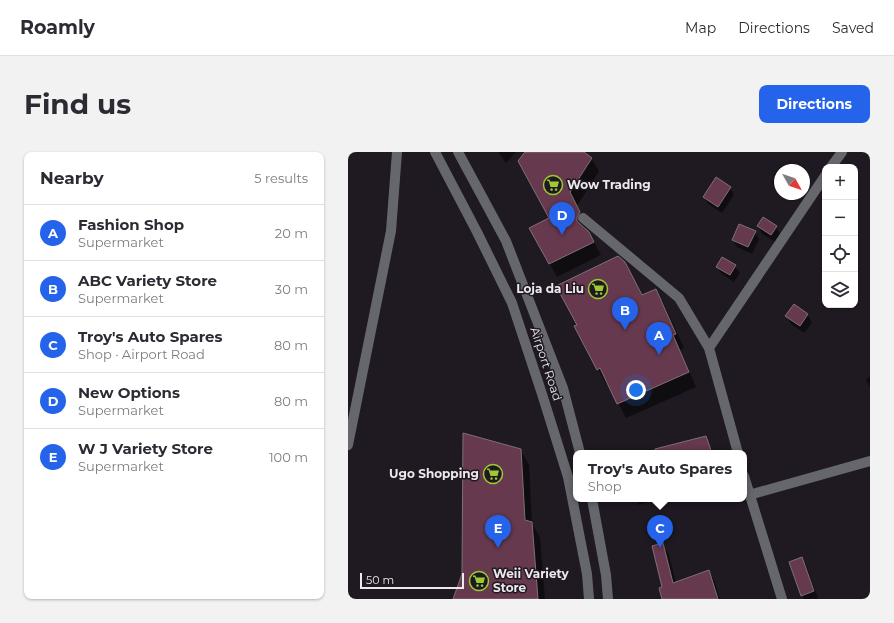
<!DOCTYPE html>
<html lang="en">
<head>
<meta charset="utf-8">
<style>
  :root { --surface:#fff; --page:#f2f2f3; --text:#2b2b33; --muted:#7c7c81; --line:#e1e1e2; --accent:#2563eb }
  body { margin:0; font-family:Montserrat,sans-serif; background:var(--page); color:var(--text) }
  .controls { position:absolute; right:12px; top:12px; display:grid; overflow:hidden; border-radius:8px; box-shadow:0 1px 3px #0004 }
  .controls button { width:36px; height:36px; display:grid; place-items:center; padding:0; border:0; border-bottom:1px solid var(--line); background:var(--surface); color:var(--text); font:20px sans-serif }
  .compass { position:absolute; left:426px; top:12px; width:36px; height:36px; border-radius:50%; background:var(--surface); box-shadow:0 1px 3px #0004; rotate:130deg }
  .scale { position:absolute; left:12px; bottom:10px; width:104px; box-sizing:border-box; padding-left:4px; border:2px solid #ece8ee; border-top:0; font-size:11px; line-height:14px; white-space:nowrap; color:#ece8ee; -webkit-text-stroke:3px #1f1921; paint-order:stroke }
  .you { position:absolute; left:288px; top:238px; width:14px; height:14px; margin:-10px; border:3px solid #fff; border-radius:50%; background:#1a73e8; box-shadow:0 0 0 6px #1a73e833 }
  .badge { display:grid; place-items:center; width:26px; height:26px; border-radius:50%; background:var(--accent); color:#fff; font-size:13px; font-weight:700 }
  .pin { position:absolute; translate:-50% -33px; filter:drop-shadow(0 1px 2px #0008) }
  .pin::after { content:''; position:absolute; top:21px; width:14px; height:12px; background:inherit; clip-path:polygon(0 0,100% 0,50% 100%) }
  .popup { position:absolute; left:225px; top:298px; width:174px; height:52px; box-sizing:border-box; display:grid; place-content:center; border-radius:8px; background:var(--surface); filter:drop-shadow(0 1px 3px #0005); font-size:13px; white-space:nowrap; color:var(--muted) }
  .popup b { font-size:15px; color:var(--text) }
  .popup::after { content:''; position:absolute; left:50%; top:100%; margin-left:-8px; border:8px solid transparent; border-top-color:var(--surface) }
  .list { margin:0; padding:0; list-style:none }
  h2 { display:flex; justify-content:space-between; align-items:center; height:52px; margin:0; padding:0 16px; font-size:17px }
  h2 small { font-size:13px; font-weight:400; color:var(--muted) }
  .list li { display:grid; grid-template-columns:26px 1fr auto; gap:12px; align-items:center; box-sizing:border-box; height:56px; padding:0 16px; border-top:1px solid var(--line) }
  .list b { display:block; font-size:15px; white-space:nowrap }
  .list p { margin:0; font-size:13px; white-space:nowrap; color:var(--muted) }
  .list em { font-size:13px; font-style:normal; color:var(--muted) }
  .icon { flex:none; width:22px; height:22px; fill:none; stroke:currentColor; stroke-width:2; stroke-linecap:round; stroke-linejoin:round }
  .map { position:relative; flex:none; width:522px; height:447px; overflow:hidden; border-radius:8px }
  header { display:flex; align-items:center; gap:24px; box-sizing:border-box; height:56px; padding:0 20px; background:var(--surface); border-bottom:1px solid var(--line) }
  header strong { font-size:19px }
  nav { display:flex; gap:22px; margin-inline-start:auto; font-size:14px }
  .intro { display:flex; align-items:center; justify-content:space-between; box-sizing:border-box; height:96px; padding:0 24px }
  h1 { margin:0; font-size:28px }
  .button { padding:10px 18px; border-radius:8px; background:var(--accent); color:#fff; font-size:14px; font-weight:700 }
  main { display:flex; gap:24px; padding:0 24px }
  aside { flex:1; background:var(--surface); border-radius:8px; box-shadow:0 1px 3px #0004 }
  .map>svg:first-child { display:block }
  .shadow { fill:#0007 }
  .building { fill:#66394e; stroke:#7e7176 }
  .lines { fill:none; stroke-linecap:round; stroke-linejoin:round }
  .minor { stroke:#66676c; stroke-width:10 }
  .tertiary { stroke:#66676c; stroke-width:10 }
  .labels { text-anchor:middle; stroke-width:3; stroke-linejoin:round; paint-order:stroke }
  .poi-label { font-size:12px; font-weight:bold; fill:#ece8ee; stroke:#1f1921; text-anchor:start }
  .street-label { font-size:12px; fill:#ece8ee; stroke:#1f1921 }
</style>
</head>
<body>
<header>
<strong>Roamly</strong>
<nav><a>Map</a><a>Directions</a><a>Saved</a></nav>
</header>
<div class="intro"><h1>Find us</h1><a class="button">Directions</a></div>
<main>
<aside>
<h2>Nearby<small>5 results</small></h2>
<ul class="list">
<li><span class="badge">A</span><div><b>Fashion Shop</b><p>Supermarket</p></div><em>20 m</em></li>
<li><span class="badge">B</span><div><b>ABC Variety Store</b><p>Supermarket</p></div><em>30 m</em></li>
<li><span class="badge">C</span><div><b>Troy's Auto Spares</b><p>Shop · Airport Road</p></div><em>80 m</em></li>
<li><span class="badge">D</span><div><b>New Options</b><p>Supermarket</p></div><em>80 m</em></li>
<li><span class="badge">E</span><div><b>W J Variety Store</b><p>Supermarket</p></div><em>100 m</em></li>
</ul>
</aside>
<div class="map">
<svg width="522" height="447" viewBox="0 0 522 447">
  <rect width="100%" height="100%" fill="#1f1921"/>
  <g class="shadow">
    <path d="M150 0H168L158 11Z"/>
    <path d="M179 0H235L243 6 251 19 229 54 239 74 237 77 241 80 253 103 209 125 182 77 202 67Z"/>
    <path d="M432 17 433 18H432V40L428 37 424 30Z"/>
    <path d="M382 36 386 43 374 61 360 52 356 45Z"/>
    <path d="M435 42H451L446 49Z"/>
    <path d="M410 74 428 75 432 82 427 90 414 82Z"/>
    <path d="M407 80 411 87 404 102 389 95 385 88Z"/>
    <path d="M277 110 295 144 308 138 316 152 336 196 332 198 348 235 278 266 260 231 258 232 250 217 231 173Z"/>
    <path d="M387 114 392 121 386 130 374 122 369 115Z"/>
    <path d="M446 154 460 163 464 171 456 181 443 172 439 164Z"/>
    <path d="M522 224V235L518 228Z"/>
    <path d="M357 285 366 301H297Z"/>
    <path d="M172 298 181 312 184 372 192 385 197 447H106L114 422Z"/>
    <path d="M288 347H311L291 353Z"/>
    <path d="M315 393 321 403 328 431 361 419 367 430 372 447H315Z"/>
    <path d="M453 406 458 413 470 446 468 447H456L454 443Z"/>
  </g>
  <g class="building">
    <path d="M177 0H236L244 6 222 40 232 60 229 65V69L241 80 246 90 201 112 181 76 201 66 170 9Z"/>
    <path d="M368 25 383 35 370 55 355 45Z"/>
    <path d="M415 65 429 74 423 83 409 74Z"/>
    <path d="M391 72 408 79 400 95 384 88Z"/>
    <path d="M270 104 277 110 294 143 308 137 328 182 325 183 341 220 269 252 252 216 249 218 226 174 229 173 208 134Z"/>
    <path d="M374 105 388 113 382 123 368 115Z"/>
    <path d="M446 152 460 162 452 174 437 164Z"/>
    <path d="M115 281 173 297 177 368 184 370 190 447H105L114 422Z"/>
    <path d="M358 284 364 301H307V297Z"/>
    <path d="M315 391 325 431 361 418 370 447H314L311 436 314 435 304 394Z"/>
    <path d="M454 405 466 439 453 444 441 410Z"/>
  </g>
  <g class="lines">
    <g class="minor">
      <path d="M483 15 494 0"/>
      <path d="M235 66 331 146 361 196"/>
      <path d="M0 293 43 79 49 0"/>
      <path d="M390 301 361 196 477 24"/>
      <path d="M396 324 434 447"/>
      <path d="M401 343 522 309"/>
    </g>
    <g class="tertiary">
      <path d="M87 0 129 80 164 151 194 242 220 325 239 422 241 447"/>
      <path d="M110 0 158 89 215 236 232 301"/>
      <path d="M244 347 258 423 260 447"/>
    </g>
  </g>
  <defs>
    <symbol id="supermarket-ring" viewBox="-11 -11 22 22"><circle r="9.5" fill="#1f1921" stroke="#9dca30" stroke-width="1.5"/><path d="M-6-5.5h2.5l.6 2H6L4.5 2H-2.5L-4.4-4H-6ZM-1.5 3.2a1.3 1.3 0 1 0 .1 0ZM3 3.2a1.3 1.3 0 1 0 .1 0Z" fill="#9dca30"/></symbol>
  </defs>
  <g fill-rule="evenodd">
    <use href="#supermarket-ring" x="194" y="22" width="22" height="22"/>
    <use href="#supermarket-ring" x="239" y="126" width="22" height="22"/>
    <use href="#supermarket-ring" x="134" y="311" width="22" height="22"/>
    <use href="#supermarket-ring" x="120" y="418" width="22" height="22"/>
  </g>
  <g class="labels">
    <g class="poi-label">
      <text x="219" y="37">Wow Trading</text>
      <text x="236" y="141" text-anchor="end">Loja da Liu</text>
      <text x="131" y="326" text-anchor="end">Ugo Shopping</text>
      <text x="145" y="426">Weii Variety<tspan x="145" dy="14">Store</tspan></text>
    </g>
    <g class="street-label">
      <text transform="translate(198 212) rotate(72)" y="4">Airport Road</text>
    </g>
  </g>
</svg>
<div class="controls">
<button>+</button>
<button>−</button>
<button><svg class="icon" aria-label="locate" viewBox="0 0 24 24"><circle cx="12" cy="12" r="6"/><path d="M12 2v4M12 18v4M2 12h4M18 12h4"/></svg></button>
<button><svg class="icon" aria-label="layers" viewBox="0 0 24 24"><path d="M12 4l9 5-9 5-9-5zM3 14l9 5 9-5"/></svg></button>
</div>
<svg class="compass" viewBox="-18 -18 36 36"><path d="M0-13l5 13h-10z" fill="#e53935"/><path d="M0 13l5-13h-10z" fill="#7c7c81"/></svg>
<div class="scale">50 m</div>
<div class="you"></div>
<div class="pin badge" style="left:311px;top:203px">A</div>
<div class="pin badge" style="left:277px;top:178px">B</div>
<div class="pin badge" style="left:312px;top:396px">C</div>
<div class="popup"><b>Troy's Auto Spares</b>Shop</div>
<div class="pin badge" style="left:214px;top:83px">D</div>
<div class="pin badge" style="left:150px;top:396px">E</div>
</div>
</main>
</body>
</html>
